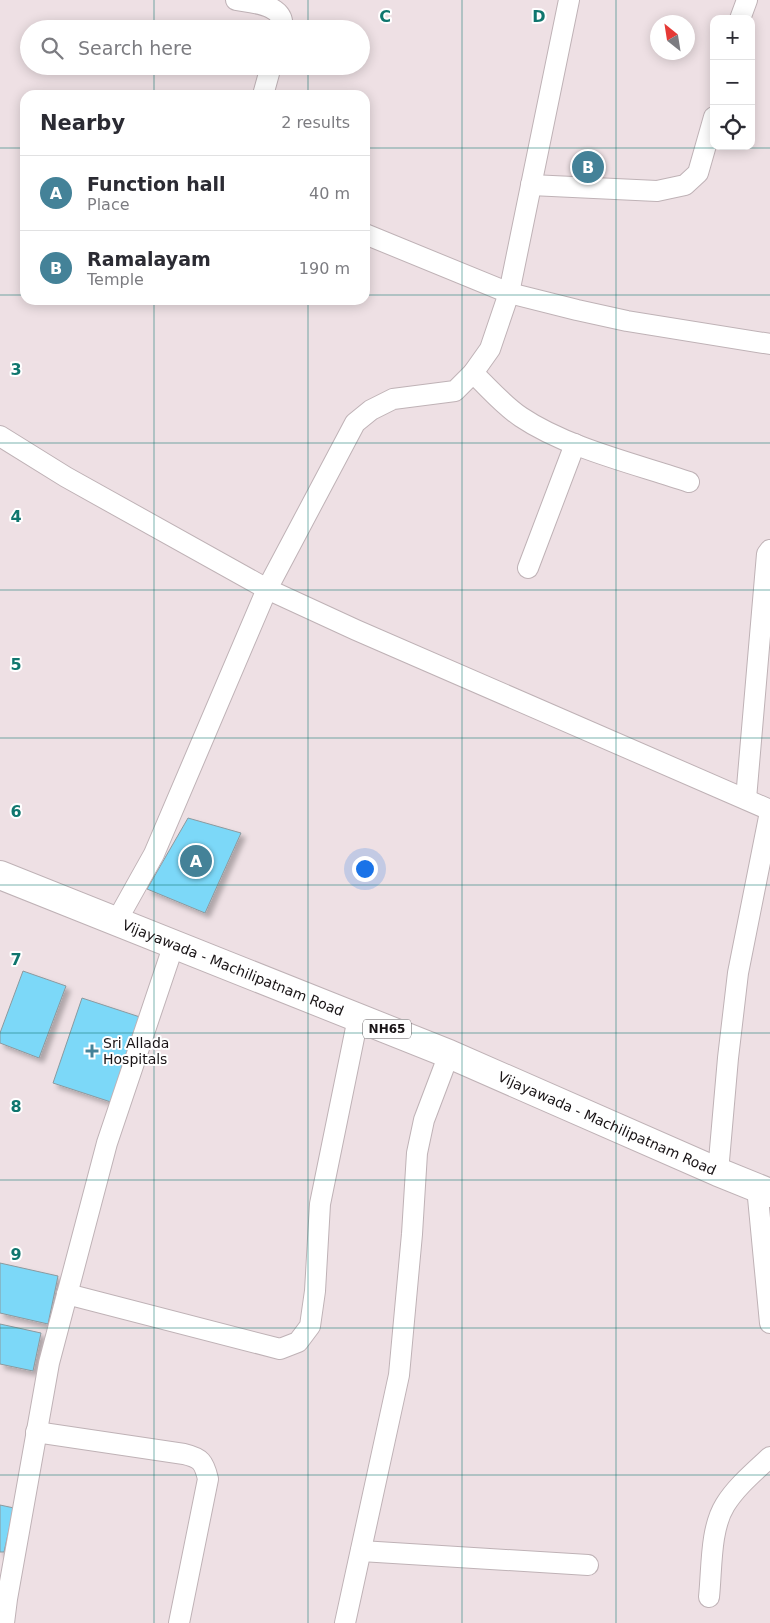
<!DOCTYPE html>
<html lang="en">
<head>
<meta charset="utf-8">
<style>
  :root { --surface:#fff; --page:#f2f2f3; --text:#2b2b33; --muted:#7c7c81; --line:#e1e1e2; --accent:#448298 }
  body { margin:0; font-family:"DejaVu Sans",sans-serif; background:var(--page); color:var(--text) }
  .controls { position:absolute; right:15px; top:15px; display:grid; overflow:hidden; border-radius:10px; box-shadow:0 2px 12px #0003 }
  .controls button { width:45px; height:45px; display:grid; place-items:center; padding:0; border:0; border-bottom:1px solid var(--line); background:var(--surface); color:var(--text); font:25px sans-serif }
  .compass { position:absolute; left:650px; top:15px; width:45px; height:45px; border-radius:50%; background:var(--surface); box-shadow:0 2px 12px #0003; rotate:330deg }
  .you { position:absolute; left:364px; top:868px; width:18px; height:18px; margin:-12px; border:4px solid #fff; border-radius:50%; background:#1a73e8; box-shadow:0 0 0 8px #1a73e833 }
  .badge { display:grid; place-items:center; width:32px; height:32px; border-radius:50%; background:var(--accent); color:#fff; font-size:16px; font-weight:700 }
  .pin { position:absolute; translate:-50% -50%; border:2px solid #fff; box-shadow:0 1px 5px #0006 }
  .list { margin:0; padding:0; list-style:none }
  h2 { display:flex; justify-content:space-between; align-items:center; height:65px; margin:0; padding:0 20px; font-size:21px }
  h2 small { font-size:16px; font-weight:400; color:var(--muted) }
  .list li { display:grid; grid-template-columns:32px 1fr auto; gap:15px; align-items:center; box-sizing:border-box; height:75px; padding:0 20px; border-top:1px solid var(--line) }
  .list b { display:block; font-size:19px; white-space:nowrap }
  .list p { margin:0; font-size:16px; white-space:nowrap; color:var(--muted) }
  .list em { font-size:16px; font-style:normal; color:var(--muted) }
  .icon { flex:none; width:28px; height:28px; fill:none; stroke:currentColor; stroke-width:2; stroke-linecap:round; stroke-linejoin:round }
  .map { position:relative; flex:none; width:770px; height:1623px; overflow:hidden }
  .search { position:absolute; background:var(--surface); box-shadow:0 2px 12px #0003; left:20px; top:20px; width:350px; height:55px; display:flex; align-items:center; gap:12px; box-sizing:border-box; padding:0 18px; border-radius:28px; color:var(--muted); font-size:19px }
  .panel { position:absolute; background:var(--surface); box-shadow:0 2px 12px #0003; left:20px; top:90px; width:350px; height:215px; border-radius:15px }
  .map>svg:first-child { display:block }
  .building { fill:#7bd8f8; stroke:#8c999e; filter:url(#shadow) }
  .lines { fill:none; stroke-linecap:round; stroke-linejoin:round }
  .street-casing { stroke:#bfb2b6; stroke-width:22 }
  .highway-casing { stroke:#bfb2b6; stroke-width:30 }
  .street { stroke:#fff; stroke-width:20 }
  .highway { stroke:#fff; stroke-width:28 }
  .grid { fill:none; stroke:#0f766e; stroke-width:1; stroke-opacity:0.55 }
  .poi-dot { fill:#448298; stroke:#fff; stroke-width:2 }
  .labels { text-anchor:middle; stroke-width:4; stroke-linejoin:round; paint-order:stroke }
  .shield { fill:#fff; stroke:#5e5a5c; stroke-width:1 }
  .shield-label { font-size:12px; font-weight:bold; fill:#191416 }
  .street-label { font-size:14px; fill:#191416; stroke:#fff }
  .poi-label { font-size:14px; fill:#191416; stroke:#fff; text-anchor:start }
  .grid-label { font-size:16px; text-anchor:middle; font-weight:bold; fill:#0f766e; stroke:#fff; stroke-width:4; stroke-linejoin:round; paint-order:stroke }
</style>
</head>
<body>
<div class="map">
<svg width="770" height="1623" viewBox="0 0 770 1623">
  <defs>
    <filter id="shadow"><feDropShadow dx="4.5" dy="4.5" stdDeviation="2.5" flood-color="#0004"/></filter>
  </defs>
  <rect width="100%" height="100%" fill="#eee0e4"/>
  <g class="building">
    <path d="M188 818 241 833 205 913 147 889Z"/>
    <path d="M23 971 66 986 39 1058 0 1043V1033Z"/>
    <path d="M82 998 146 1019 117 1104 53 1083Z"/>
    <path d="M0 1263 58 1276 48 1324 0 1313Z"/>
    <path d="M0 1324 41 1333 33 1371 0 1364Z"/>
    <path d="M0 1505 14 1508 4 1552H0Z"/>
  </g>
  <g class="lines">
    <defs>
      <g id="street">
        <path d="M236 0C253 3 286 4 282 29"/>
        <path d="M740 19 747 0"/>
        <path d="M263 95 271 66"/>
        <path d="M531 185 657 191 685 185 698 173 714 117"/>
        <path d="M365 234 509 293 577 310 627 321 770 344"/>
        <path d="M473 373C489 388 503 405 521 417 567 448 636 464 689 482"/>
        <path d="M0 436 66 477 267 589 356 630 770 810"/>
        <path d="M528 568 575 444"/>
        <path d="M746 799 767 554 770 550"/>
        <path d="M116 922 154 854 267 589 355 423 371 410 393 399 455 391 473 373 490 349 509 293 569 0"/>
        <path d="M718 1172 728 1058 738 973 770 812"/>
        <path d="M757 1187 770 1323"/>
        <path d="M67 1294 280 1349 298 1342 310 1326 315 1291 320 1204 358 1018"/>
        <path d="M36 1432 184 1454C201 1458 204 1462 208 1479L179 1623"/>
        <path d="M361 1551 588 1565"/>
        <path d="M709 1597C712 1569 710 1529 725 1505 736 1487 754 1472 770 1457"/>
        <path d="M4 1623 7 1599 49 1363 107 1143 174 944"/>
        <path d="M345 1623 399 1375 412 1234 417 1153 424 1120 449 1054"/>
      </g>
      <g id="highway">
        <path id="s1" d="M0 875 449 1054 718 1172 770 1193"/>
      </g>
    </defs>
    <use href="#street" class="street-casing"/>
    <use href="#highway" class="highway-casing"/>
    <use href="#street" class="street"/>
    <use href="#highway" class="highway"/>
  </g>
  <path class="grid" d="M154 0V29M308 0V29M462 0V1623M616 0V1623M154 66V95M308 66V95M0 148H25M365 148H770M0 295H25M365 295H770M154 300V1623M308 300V1623M0 443H770M0 590H770M0 738H770M0 885H770M0 1033H770M0 1180H770M0 1328H770M0 1475H770"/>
  <path class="poi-dot" d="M89.5 1043.5h5v5h5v5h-5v5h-5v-5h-5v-5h5z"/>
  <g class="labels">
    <rect class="shield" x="363" y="1019.5" width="48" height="19" rx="4"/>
    <g class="shield-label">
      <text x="387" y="1033">NH65</text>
    </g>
    <g class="street-label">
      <text dy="5" stroke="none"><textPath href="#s1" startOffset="251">Vijayawada - Machilipatnam Road</textPath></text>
      <text dy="5" stroke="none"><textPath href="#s1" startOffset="656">Vijayawada - Machilipatnam Road</textPath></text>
    </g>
    <g class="poi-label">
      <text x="103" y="1048">Sri Allada<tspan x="103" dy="16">Hospitals</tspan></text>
    </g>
  </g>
  <g class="grid-label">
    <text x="385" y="22">C</text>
    <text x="539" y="22">D</text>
    <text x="16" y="375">3</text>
    <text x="16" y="522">4</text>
    <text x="16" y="670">5</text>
    <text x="16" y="817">6</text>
    <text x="16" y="965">7</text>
    <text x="16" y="1112">8</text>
    <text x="16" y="1260">9</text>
  </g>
</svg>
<div class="controls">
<button>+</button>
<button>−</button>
<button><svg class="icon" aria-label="locate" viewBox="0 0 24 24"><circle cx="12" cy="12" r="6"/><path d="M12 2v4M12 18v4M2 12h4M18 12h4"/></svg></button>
</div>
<svg class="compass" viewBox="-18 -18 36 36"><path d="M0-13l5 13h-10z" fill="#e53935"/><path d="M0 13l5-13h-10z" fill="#7c7c81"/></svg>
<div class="you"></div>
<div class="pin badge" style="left:196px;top:861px">A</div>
<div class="pin badge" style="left:588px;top:167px">B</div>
<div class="search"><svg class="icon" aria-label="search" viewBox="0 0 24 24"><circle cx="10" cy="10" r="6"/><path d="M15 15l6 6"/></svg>Search here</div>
<section class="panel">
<h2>Nearby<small>2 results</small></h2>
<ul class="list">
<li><span class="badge">A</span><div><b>Function hall</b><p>Place</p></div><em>40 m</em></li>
<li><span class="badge">B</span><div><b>Ramalayam</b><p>Temple</p></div><em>190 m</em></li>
</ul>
</section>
</div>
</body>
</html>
